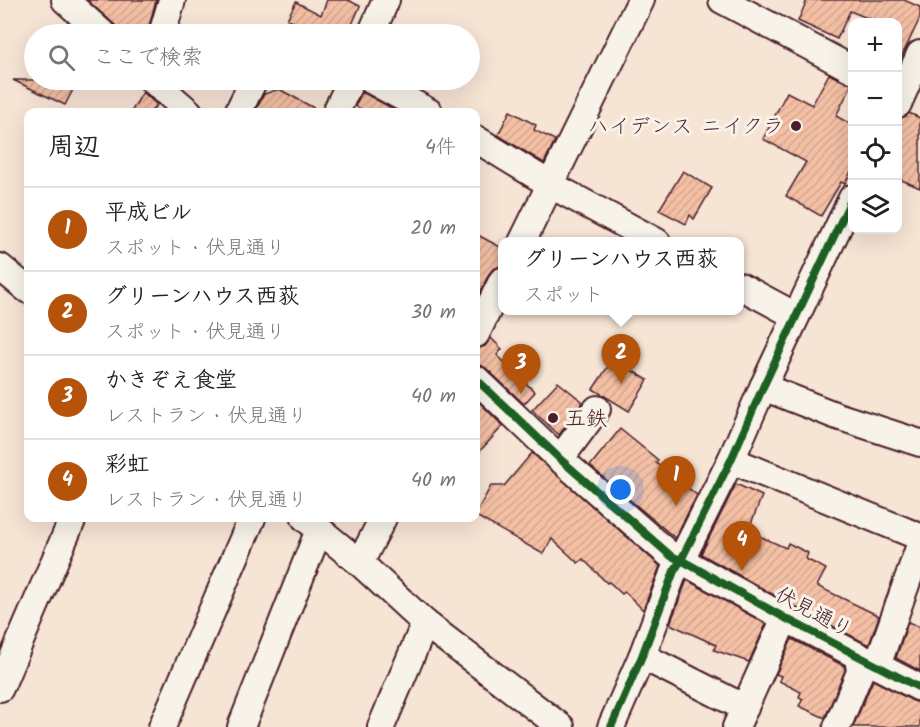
<!DOCTYPE html>
<html lang="ja">
<head>
<meta charset="utf-8">
<style>
  :root { --surface:#fff; --page:#f6f6f6; --text:#222; --muted:#767676; --line:#e0e0e0; --accent:#b45309 }
  body { margin:0; font-family:Kalam,"Klee One",sans-serif; background:var(--page); color:var(--text) }
  .controls { position:absolute; right:18px; top:18px; display:grid; overflow:hidden; border-radius:12px; box-shadow:0 6px 24px #0002 }
  .controls button { width:54px; height:54px; display:grid; place-items:center; padding:0; border:0; border-bottom:2px solid var(--line); background:var(--surface); color:var(--text); font:30px sans-serif }
  .you { position:absolute; left:621px; top:490px; width:21px; height:21px; margin:-15px; border:4px solid #fff; border-radius:50%; background:#1a73e8; box-shadow:0 0 0 9px #1a73e833 }
  .badge { display:grid; place-items:center; width:39px; height:39px; border-radius:50%; background:var(--accent); color:#fff; font-size:20px; font-weight:700 }
  .pin { position:absolute; translate:-50% -50px; filter:drop-shadow(0 2px 3px #0008) }
  .pin::after { content:''; position:absolute; top:32px; width:21px; height:18px; background:inherit; clip-path:polygon(0 0,100% 0,50% 100%) }
  .popup { position:absolute; left:498px; top:237px; width:246px; height:78px; box-sizing:border-box; display:grid; place-content:center; border-radius:12px; background:var(--surface); filter:drop-shadow(0 2px 4px #0005); font-size:20px; white-space:nowrap; color:var(--muted) }
  .popup b { font-size:22px; color:var(--text) }
  .popup::after { content:''; position:absolute; left:50%; top:100%; margin-left:-12px; border:12px solid transparent; border-top-color:var(--surface) }
  .list { margin:0; padding:0; list-style:none }
  h2 { display:flex; justify-content:space-between; align-items:center; height:78px; margin:0; padding:0 24px; font-size:26px }
  h2 small { font-size:20px; font-weight:400; color:var(--muted) }
  .list li { display:grid; grid-template-columns:39px 1fr auto; gap:18px; align-items:center; box-sizing:border-box; height:84px; padding:0 24px; border-top:2px solid var(--line) }
  .list b { display:block; font-size:22px; white-space:nowrap }
  .list p { margin:0; font-size:20px; white-space:nowrap; color:var(--muted) }
  .list em { font-size:20px; font-style:normal; color:var(--muted) }
  .icon { flex:none; width:33px; height:33px; fill:none; stroke:currentColor; stroke-width:2; stroke-linecap:round; stroke-linejoin:round }
  .map { position:relative; flex:none; width:920px; height:727px; overflow:hidden }
  .search { position:absolute; background:var(--surface); box-shadow:0 6px 24px #0002; left:24px; top:24px; width:456px; height:66px; display:flex; align-items:center; gap:15px; box-sizing:border-box; padding:0 21px; border-radius:33px; color:var(--muted); font-size:22px }
  .panel { position:absolute; background:var(--surface); box-shadow:0 6px 24px #0002; left:24px; top:108px; width:456px; height:414px; border-radius:12px }
  .map>svg:first-child { display:block }
  .building { fill:url(#building-hatch); stroke:#4a1f2b; stroke-width:1.5 }
  .lines { fill:none; stroke-linecap:round; stroke-linejoin:round }
  .minor-casing { stroke:#4a1f2b; stroke-width:30 }
  .minor { stroke:#f7f3e8; stroke-width:26 }
  .cycleway-casing { stroke:#f7f3e8; stroke-width:11 }
  .cycleway { stroke:#1b5e20; stroke-width:8 }
  .poi-dot { fill:#4a1f2b; stroke:#f7f3e8; stroke-width:2 }
  .labels { text-anchor:middle; stroke-width:6; stroke-linejoin:round; paint-order:stroke }
  .poi-label { font-size:21px; fill:#4a1f2b; stroke:#f7f3e8; text-anchor:end }
  .street-label { font-size:21px; fill:#4a1f2b; stroke:#f7f3e8 }
</style>
</head>
<body>
<div class="map">
<svg width="920" height="727" viewBox="0 0 920 727">
  <defs>
    <pattern id="building-hatch" width="6" height="6" patternUnits="userSpaceOnUse" patternTransform="scale(1.5)"><rect width="6" height="6" fill="#f4c0a5"/><path d="M-1 1l2-2M0 6l6-6M5 7l2-2" fill="none" stroke="#d3a58e"/></pattern>
  </defs>
  <rect width="100%" height="100%" fill="#f6e4d4"/>
  <filter id="ink" filterUnits="userSpaceOnUse"><feTurbulence type="fractalNoise" baseFrequency=".0167" numOctaves="2"/><feDisplacementMap in="SourceGraphic" scale="12" xChannelSelector="R" yChannelSelector="G"/><feConvolveMatrix kernelMatrix="1 2 1 2 8 2 1 2 1" color-interpolation-filters="sRGB"/></filter>
  <g filter="url(#ink)">
    <g class="building">
      <path d="M87 0H156L147 34H125Z"/>
      <path d="M327 0H348L360 6 350 29 356 33V34H287L295 23 287 19 296 2 321 15Z"/>
      <path d="M807 0H904L920 7V18L897 66V22H877L850 11 837 39 798 21Z"/>
      <path d="M829 74 845 82 852 84 836 116 852 125V169L845 184 841 182 821 216 786 196 806 162 763 139 787 92 812 105Z"/>
      <path d="M13 80H78L65 105Z"/>
      <path d="M279 89 321 112H255L264 94Z"/>
      <path d="M143 92 157 105 150 112H131Z"/>
      <path d="M362 92 364 93 399 112H366L355 106Z"/>
      <path d="M510 111 536 125 534 130 555 140 544 163 498 135Z"/>
      <path d="M909 113 920 118V188L897 178V119L906 116Z"/>
      <path d="M683 171 712 188 694 219 690 215 686 224 659 210Z"/>
      <path d="M476 234 502 248V260L499 267 493 269 489 274 476 301Z"/>
      <path d="M491 338 502 349 497 355 535 392 524 404 486 368 480 365 476 364V349L485 346Z"/>
      <path d="M613 359 648 380 629 411 593 389Z"/>
      <path d="M558 382 583 402 559 435 532 410Z"/>
      <path d="M476 399 503 426 476 455Z"/>
      <path d="M620 429 658 460 656 463 697 495 675 538 590 466Z"/>
      <path d="M532 453 660 566 643 610 625 592 622 594 609 582 607 583 583 559 578 563 552 539 543 554 476 516V513L491 486H504Z"/>
      <path d="M736 484 762 496 748 531 786 548 788 543 808 553 806 559 826 569 817 586 879 616 869 645 792 605 701 554Z"/>
      <path d="M687 580 766 624 749 662 714 650 716 645 670 624Z"/>
      <path d="M908 622 920 627V671L896 658Z"/>
      <path d="M792 639 844 666 845 670 825 718 799 706 803 699 799 697 801 692 779 681 781 676 776 674Z"/>
      <path d="M873 680 913 701 920 703V727H853Z"/>
    </g>
    <g class="lines">
      <defs>
        <g id="minor">
          <path d="M65 0 103 34"/>
          <path d="M722 0 852 69"/>
          <path d="M162 34 172 0"/>
          <path d="M371 34 386 0"/>
          <path d="M152 80 189 112"/>
          <path d="M371 80 429 112"/>
          <path d="M898 104 920 54"/>
          <path d="M238 112 254 80"/>
          <path d="M336 112 351 80"/>
          <path d="M476 139 551 185 657 242"/>
          <path d="M522 242 641 0"/>
          <path d="M0 267 28 290"/>
          <path d="M740 286 796 316"/>
          <path d="M476 334 502 281"/>
          <path d="M476 379 560 459 671 556 681 560 785 618 920 688"/>
          <path d="M763 387 837 416 920 443"/>
          <path d="M560 459 597 409"/>
          <path d="M731 460 920 537"/>
          <path d="M305 518 360 563 425 623 561 727"/>
          <path d="M360 563 383 518"/>
          <path d="M642 656 745 708"/>
          <path d="M877 666 920 545"/>
          <path d="M0 688 73 518"/>
          <path d="M162 727 252 518"/>
          <path d="M241 727 319 530"/>
          <path d="M381 727 425 623"/>
          <path d="M611 727 642 656 674 571 681 560 731 460 763 387 852 198"/>
          <path d="M736 727 785 618"/>
          <path d="M837 727 860 672 858 656"/>
        </g>
      </defs>
      <use href="#minor" class="minor-casing"/>
      <use href="#minor" class="minor"/>
      <defs>
        <g id="cycleway">
          <path d="M476 379 560 459 671 556 681 560 785 618 920 688"/>
          <path d="M611 727 642 656 674 571 681 560 731 460 763 387 852 198"/>
        </g>
      </defs>
      <use href="#cycleway" class="cycleway-casing"/>
      <use href="#cycleway" class="cycleway"/>
    </g>
  </g>
  <g class="poi-dot">
    <circle cx="796" cy="126" r="6"/>
    <circle cx="553" cy="418" r="6"/>
  </g>
  <g class="labels">
    <g class="poi-label">
      <text x="784" y="133">ハイデンス ニイクラ</text>
      <text x="565" y="425" text-anchor="start">五鉄</text>
    </g>
    <g class="street-label">
      <text transform="translate(814 612) rotate(28)" y="7">伏見通り</text>
    </g>
  </g>
</svg>
<div class="controls">
<button>+</button>
<button>−</button>
<button><svg class="icon" aria-label="locate" viewBox="0 0 24 24"><circle cx="12" cy="12" r="6"/><path d="M12 2v4M12 18v4M2 12h4M18 12h4"/></svg></button>
<button><svg class="icon" aria-label="layers" viewBox="0 0 24 24"><path d="M12 4l9 5-9 5-9-5zM3 14l9 5 9-5"/></svg></button>
</div>
<div class="you"></div>
<div class="pin badge" style="left:676px;top:506px">1</div>
<div class="pin badge" style="left:621px;top:384px">2</div>
<div class="popup"><b>グリーンハウス西荻</b>スポット</div>
<div class="pin badge" style="left:521px;top:394px">3</div>
<div class="pin badge" style="left:742px;top:571px">4</div>
<div class="search"><svg class="icon" aria-label="search" viewBox="0 0 24 24"><circle cx="10" cy="10" r="6"/><path d="M15 15l6 6"/></svg>ここで検索</div>
<section class="panel">
<h2>周辺<small>4件</small></h2>
<ul class="list">
<li><span class="badge">1</span><div><b>平成ビル</b><p>スポット · 伏見通り</p></div><em>20 m</em></li>
<li><span class="badge">2</span><div><b>グリーンハウス西荻</b><p>スポット · 伏見通り</p></div><em>30 m</em></li>
<li><span class="badge">3</span><div><b>かきぞえ食堂</b><p>レストラン · 伏見通り</p></div><em>40 m</em></li>
<li><span class="badge">4</span><div><b>彩虹</b><p>レストラン · 伏見通り</p></div><em>40 m</em></li>
</ul>
</section>
</div>
</body>
</html>
